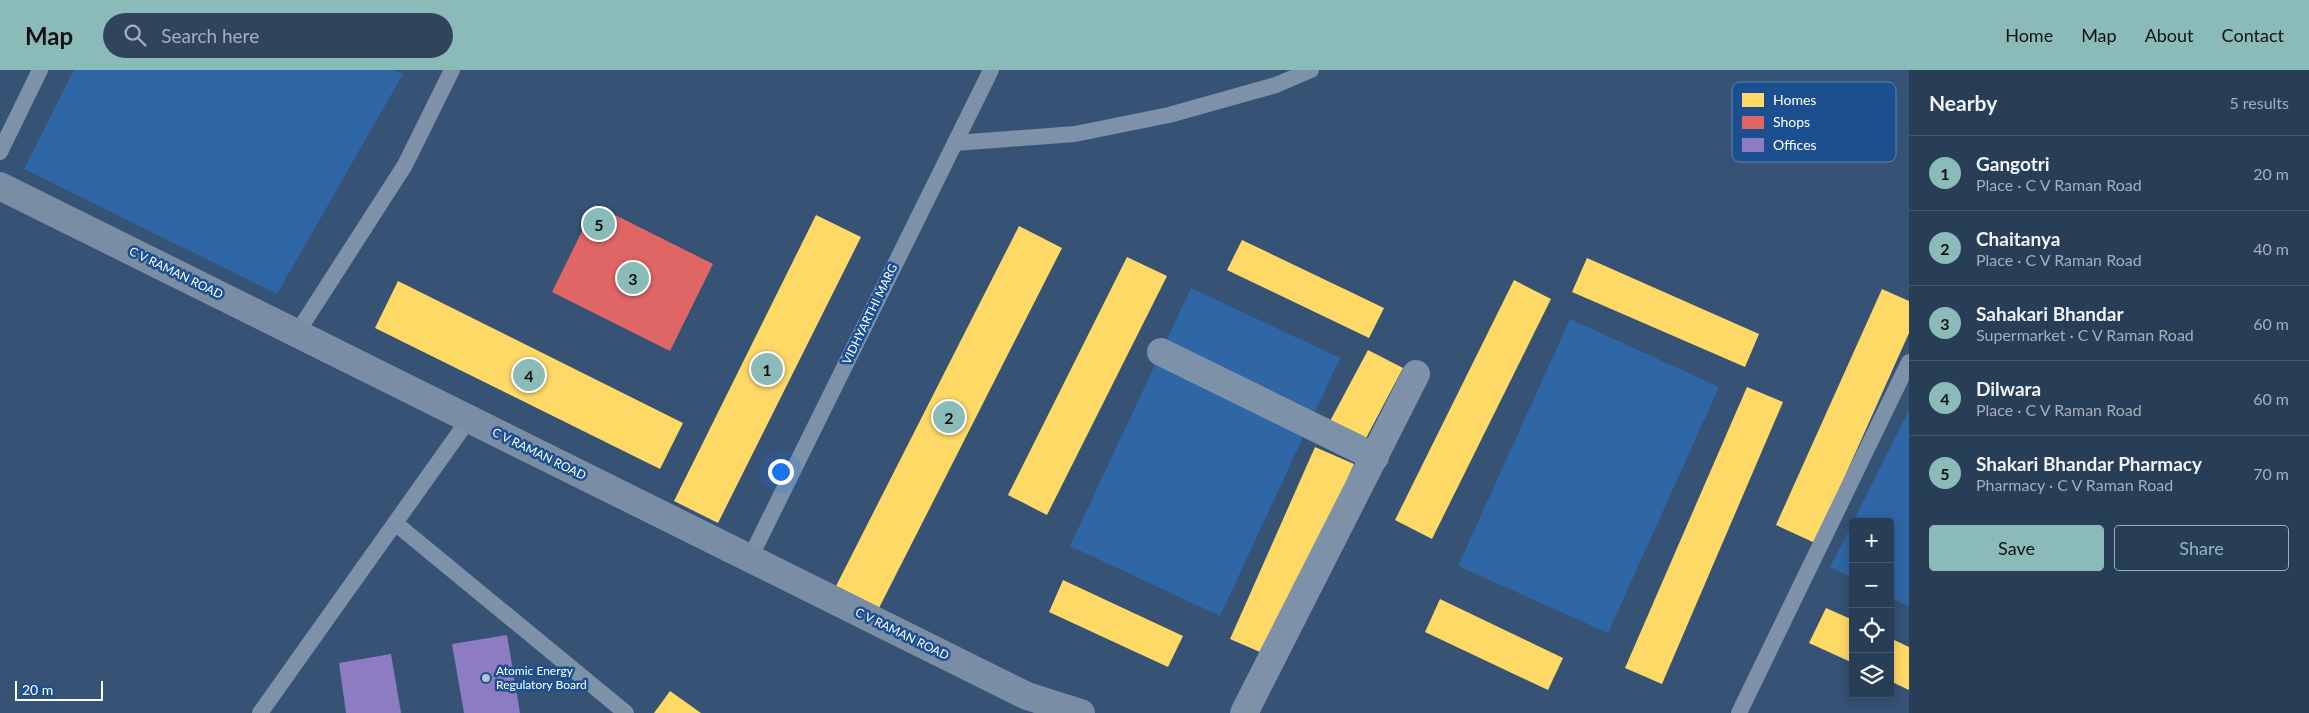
<!DOCTYPE html>
<html lang="en">
<head>
<meta charset="utf-8">
<style>
  :root { --surface:#283e57; --page:#30455d; --text:#f1f3f6; --muted:#a5aeba; --line:#44576d; --accent:#8bbbb9 }
  body { margin:0; font-family:Lato,sans-serif; background:var(--page); color:var(--text) }
  .controls { position:absolute; right:15px; bottom:15px; display:grid; overflow:hidden; border-radius:5px; box-shadow:0 2px 12px #0003 }
  .controls button { width:45px; height:45px; display:grid; place-items:center; padding:0; border:0; border-bottom:1px solid var(--line); background:var(--surface); color:var(--text); font:25px sans-serif }
  .scale { position:absolute; left:15px; bottom:12px; width:88px; box-sizing:border-box; padding-left:5px; border:2px solid #fff; border-top:0; font-size:14px; line-height:18px; white-space:nowrap; color:#fff; -webkit-text-stroke:4px #1b4f8f; paint-order:stroke }
  .you { position:absolute; left:780px; top:401px; width:18px; height:18px; margin:-12px; border:4px solid #fff; border-radius:50%; background:#1a73e8; box-shadow:0 0 0 8px #1a73e833 }
  .badge { display:grid; place-items:center; width:32px; height:32px; border-radius:50%; background:var(--accent); color:#111; font-size:16px; font-weight:700 }
  .pin { position:absolute; translate:-50% -50%; border:2px solid #fff; box-shadow:0 1px 5px #0006 }
  .list { margin:0; padding:0; list-style:none }
  h2 { display:flex; justify-content:space-between; align-items:center; height:65px; margin:0; padding:0 20px; font-size:21px }
  h2 small { font-size:16px; font-weight:400; color:var(--muted) }
  .list li { display:grid; grid-template-columns:32px 1fr auto; gap:15px; align-items:center; box-sizing:border-box; height:75px; padding:0 20px; border-top:1px solid var(--line) }
  .list b { display:block; font-size:19px; white-space:nowrap }
  .list p { margin:0; font-size:16px; white-space:nowrap; color:var(--muted) }
  .list em { font-size:16px; font-style:normal; color:var(--muted) }
  .actions { display:flex; gap:10px; padding:15px 20px }
  .actions a { flex:1; padding:11px 0; border:1px solid var(--accent); border-radius:5px; text-align:center; font-size:18px; color:var(--accent) }
  .actions .main { background:var(--accent); color:#111 }
  .icon { flex:none; width:28px; height:28px; fill:none; stroke:currentColor; stroke-width:2; stroke-linecap:round; stroke-linejoin:round }
  .map { position:relative; flex:none; width:1909px; height:643px; overflow:hidden }
  header { display:flex; align-items:center; gap:30px; box-sizing:border-box; height:70px; padding:0 25px; background:var(--accent); color:#111 }
  header strong { font-size:24px }
  nav { display:flex; gap:28px; margin-inline-start:auto; font-size:18px }
  .search { width:350px; height:45px; background:var(--page); display:flex; align-items:center; gap:12px; box-sizing:border-box; padding:0 18px; border-radius:28px; color:var(--muted); font-size:19px }
  main { display:flex }
  aside { flex:1; background:var(--surface) }
  .map>svg:first-child { display:block }
  .green { fill:#2f66a5 }
  .homes { fill:#ffd966 }
  .shops { fill:#e06666 }
  .offices { fill:#8e7cc3 }
  .lines { fill:none; stroke-linecap:round; stroke-linejoin:round }
  .lane { stroke:#7d92a8; stroke-width:16 }
  .street { stroke:#7d92a8; stroke-width:28 }
  .secondary { stroke:#798da4; stroke-width:28 }
  .poi-dot { fill:#b9c2ce; stroke:#1b4f8f; stroke-width:2 }
  .labels { text-anchor:middle; stroke-width:5; stroke-linejoin:round; paint-order:stroke }
  .street-label { font-size:12px; fill:#fff; stroke:#1b4f8f }
  .poi-label { font-size:12px; fill:#fff; stroke:#1b4f8f; text-anchor:start }
  .key { fill:#1b4f8f; stroke:#5f84b1; stroke-width:1 }
  .key-label { font-size:14px; fill:#fff }
</style>
</head>
<body>
<header>
<strong>Map</strong>
<div class="search"><svg class="icon" aria-label="search" viewBox="0 0 24 24"><circle cx="10" cy="10" r="6"/><path d="M15 15l6 6"/></svg>Search here</div>
<nav><a>Home</a><a>Map</a><a>About</a><a>Contact</a></nav>
</header>
<main>
<div class="map">
<svg width="1909" height="643" viewBox="0 0 1909 643">
  <rect width="100%" height="100%" fill="#365274"/>
  <g class="green">
    <path d="M74 0H393L403 4 277 224 24 99Z"/>
    <path d="M1191 218 1340 288 1220 546 1070 476Z"/>
    <path d="M1570 249 1719 317 1608 563 1458 496Z"/>
    <path d="M1909 340V537L1890 527V452H1853Z"/>
    <path d="M1853 453V508L1830 497Z"/>
  </g>
  <g class="homes">
    <path d="M816 145 861 167 718 453 674 431Z"/>
    <path d="M1019 156 1062 178 879 538 836 516Z"/>
    <path d="M1242 170 1384 238 1369 268 1227 200Z"/>
    <path d="M1127 187 1167 206 1047 445 1008 425Z"/>
    <path d="M1587 188 1759 264 1745 297 1572 222Z"/>
    <path d="M1514 210 1551 229 1432 469 1395 450Z"/>
    <path d="M398 211 683 353 660 399 375 258Z"/>
    <path d="M1882 219 1909 231V263L1815 473 1776 455Z"/>
    <path d="M1368 280 1403 298 1364 372 1329 353Z"/>
    <path d="M1747 317 1783 332 1662 614 1625 598Z"/>
    <path d="M1315 377 1354 394 1269 586 1230 569Z"/>
    <path d="M1063 510 1183 566 1168 597 1049 542Z"/>
    <path d="M1440 529 1563 588 1548 620 1425 562Z"/>
    <path d="M1826 538 1853 550V593L1809 573Z"/>
    <path d="M1890 568 1909 577V620L1890 611Z"/>
    <path d="M670 621 701 643H654Z"/>
  </g>
  <path class="shops" d="M595 135 713 194 670 281 552 222Z"/>
  <g class="offices">
    <path d="M507 565 520 643H464L452 574Z"/>
    <path d="M391 584 401 643H346L339 593Z"/>
  </g>
  <g class="lines">
    <g class="lane">
      <path d="M955 73 1075 64 1169 45 1276 15 1311 0"/>
      <path d="M0 82 40 0"/>
      <path d="M297 263 405 95 452 0"/>
      <path d="M395 453 626 643"/>
      <path d="M750 488 991 0"/>
      <path d="M260 643 469 349"/>
      <path d="M1739 643 1909 292"/>
    </g>
    <g class="street">
      <path d="M1161 282 1375 387"/>
      <path d="M1244 643 1416 304"/>
    </g>
    <path class="secondary" d="M0 116 1027 626 1081 643"/>
  </g>
  <circle class="poi-dot" cx="486" cy="608" r="5"/>
  <g class="labels">
    <g class="street-label">
      <text transform="translate(176 203) rotate(26)" y="4">C V RAMAN ROAD</text>
      <text transform="translate(870 244) rotate(-64)" y="4">VIDHYARTHI MARG</text>
      <text transform="translate(539 384) rotate(26)" y="4">C V RAMAN ROAD</text>
      <text transform="translate(902 564) rotate(26)" y="4">C V RAMAN ROAD</text>
    </g>
    <g class="poi-label">
      <text x="496" y="605">Atomic Energy<tspan x="496" dy="14">Regulatory Board</tspan></text>
    </g>
  </g>
  <rect x="1732" y="12" width="164" height="80" rx="8" class="key"/>
  <rect x="1742" y="23" width="22" height="14" fill="#ffd966"/>
  <rect x="1742" y="46" width="22" height="13" fill="#e06666"/>
  <rect x="1742" y="68" width="22" height="14" fill="#8e7cc3"/>
  <g class="key-label">
    <text x="1773" y="35">Homes</text>
    <text x="1773" y="57">Shops</text>
    <text x="1773" y="80">Offices</text>
  </g>
</svg>
<div class="controls">
<button>+</button>
<button>−</button>
<button><svg class="icon" aria-label="locate" viewBox="0 0 24 24"><circle cx="12" cy="12" r="6"/><path d="M12 2v4M12 18v4M2 12h4M18 12h4"/></svg></button>
<button><svg class="icon" aria-label="layers" viewBox="0 0 24 24"><path d="M12 4l9 5-9 5-9-5zM3 14l9 5 9-5"/></svg></button>
</div>
<div class="scale">20 m</div>
<div class="you"></div>
<div class="pin badge" style="left:767px;top:299px">1</div>
<div class="pin badge" style="left:949px;top:347px">2</div>
<div class="pin badge" style="left:633px;top:208px">3</div>
<div class="pin badge" style="left:529px;top:305px">4</div>
<div class="pin badge" style="left:599px;top:154px">5</div>
</div>
<aside>
<h2>Nearby<small>5 results</small></h2>
<ul class="list">
<li><span class="badge">1</span><div><b>Gangotri</b><p>Place · C V Raman Road</p></div><em>20 m</em></li>
<li><span class="badge">2</span><div><b>Chaitanya</b><p>Place · C V Raman Road</p></div><em>40 m</em></li>
<li><span class="badge">3</span><div><b>Sahakari Bhandar</b><p>Supermarket · C V Raman Road</p></div><em>60 m</em></li>
<li><span class="badge">4</span><div><b>Dilwara</b><p>Place · C V Raman Road</p></div><em>60 m</em></li>
<li><span class="badge">5</span><div><b>Shakari Bhandar Pharmacy</b><p>Pharmacy · C V Raman Road</p></div><em>70 m</em></li>
</ul>
<div class="actions"><a class="main">Save</a><a>Share</a></div>
</aside>
</main>
</body>
</html>
